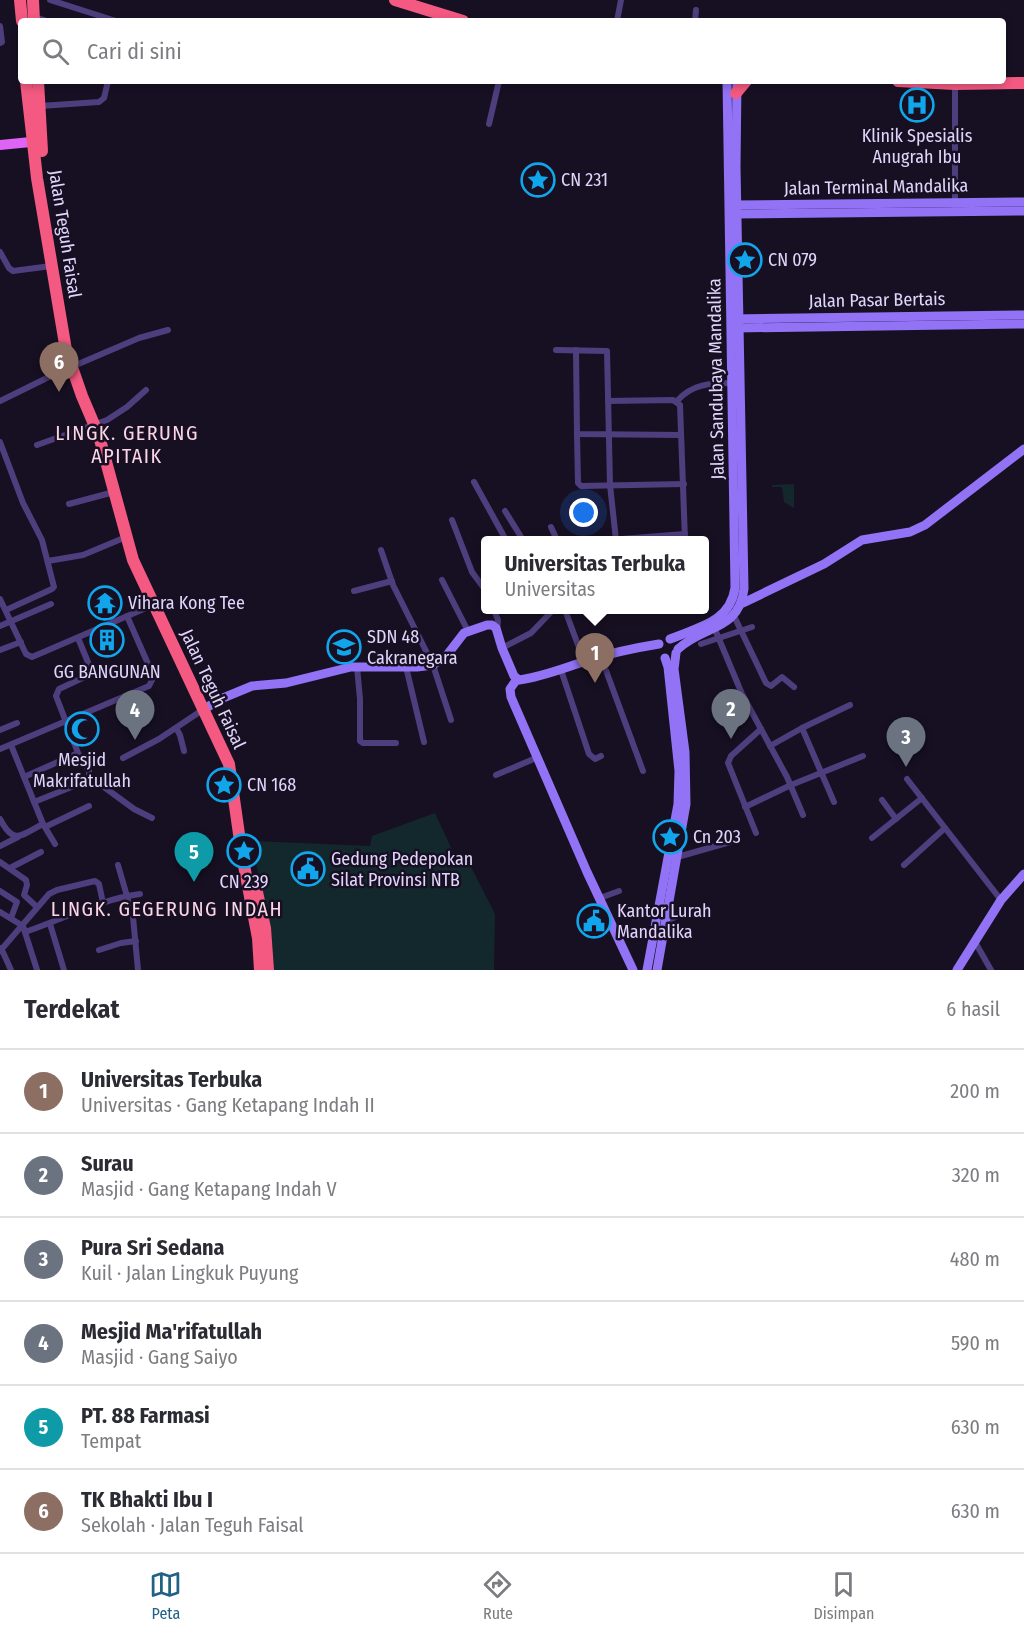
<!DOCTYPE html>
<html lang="id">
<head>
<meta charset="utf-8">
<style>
  :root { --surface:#fff; --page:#f7f7f7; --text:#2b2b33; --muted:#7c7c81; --line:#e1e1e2; --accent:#1f6286 }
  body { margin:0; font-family:"Fira Sans Condensed",sans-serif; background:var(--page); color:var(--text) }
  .you { position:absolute; left:584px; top:513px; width:21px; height:21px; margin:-15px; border:4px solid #fff; border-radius:50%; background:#1a73e8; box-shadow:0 0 0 9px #1a73e833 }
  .badge { display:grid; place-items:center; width:39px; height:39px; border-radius:50%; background:var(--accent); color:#fff; font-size:20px; font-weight:700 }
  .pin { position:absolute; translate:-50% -50px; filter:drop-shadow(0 2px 3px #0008) }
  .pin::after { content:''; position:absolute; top:32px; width:21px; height:18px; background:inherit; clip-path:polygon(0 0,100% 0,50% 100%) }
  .popup { position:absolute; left:481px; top:536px; width:228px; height:78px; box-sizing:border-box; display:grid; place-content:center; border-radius:6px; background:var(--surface); filter:drop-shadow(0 2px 4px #0005); font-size:20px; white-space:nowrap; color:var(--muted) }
  .popup b { font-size:22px; color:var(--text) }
  .popup::after { content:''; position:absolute; left:50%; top:100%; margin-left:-12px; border:12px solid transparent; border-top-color:var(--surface) }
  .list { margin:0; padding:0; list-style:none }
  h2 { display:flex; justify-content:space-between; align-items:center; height:78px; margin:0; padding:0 24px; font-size:26px }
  h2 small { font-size:20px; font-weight:400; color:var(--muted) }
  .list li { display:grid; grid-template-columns:39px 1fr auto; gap:18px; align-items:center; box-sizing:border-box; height:84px; padding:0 24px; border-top:2px solid var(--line) }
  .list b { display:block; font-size:22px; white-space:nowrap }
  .list p { margin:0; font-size:20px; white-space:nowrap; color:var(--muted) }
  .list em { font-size:20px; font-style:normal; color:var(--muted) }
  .icon { flex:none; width:33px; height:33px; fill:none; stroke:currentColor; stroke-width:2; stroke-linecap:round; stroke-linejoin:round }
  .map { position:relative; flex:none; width:1024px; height:970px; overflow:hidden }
  .search { position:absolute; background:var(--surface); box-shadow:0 3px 9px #0003; left:18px; right:18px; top:18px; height:66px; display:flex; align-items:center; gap:15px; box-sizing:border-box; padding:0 21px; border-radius:6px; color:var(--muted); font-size:22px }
  .sheet { height:582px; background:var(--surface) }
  nav { display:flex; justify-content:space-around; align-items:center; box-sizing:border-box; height:84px; border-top:2px solid var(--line); background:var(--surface); font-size:16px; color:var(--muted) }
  nav a { display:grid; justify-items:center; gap:3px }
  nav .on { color:var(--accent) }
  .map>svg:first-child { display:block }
  .green { fill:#13282c }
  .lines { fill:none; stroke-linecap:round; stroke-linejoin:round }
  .street { stroke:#4f3e7e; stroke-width:6 }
  .secondary { stroke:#9273f5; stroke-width:9 }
  .primary { stroke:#dd64f4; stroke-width:10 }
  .highway { stroke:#f35981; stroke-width:12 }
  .labels { text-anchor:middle; stroke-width:5; stroke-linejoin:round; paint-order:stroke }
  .poi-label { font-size:18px; fill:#e2d5fc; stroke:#171023; text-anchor:start }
  .street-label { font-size:18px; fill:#e2d5fc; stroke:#171023 }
  .neighbourhood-label { font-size:20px; letter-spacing:1.5px; fill:#fcd6e6; stroke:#171023 }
</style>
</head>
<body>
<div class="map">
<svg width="1024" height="970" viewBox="0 0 1024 970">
  <rect width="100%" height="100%" fill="#171023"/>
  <g class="green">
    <path d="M794 484V508L784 502 782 487H772V485Z"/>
    <path d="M435 813 458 863 470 865 495 914 494 970H269V934L252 841 370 846 372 836Z"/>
  </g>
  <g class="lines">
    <g class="street">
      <path d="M50 0 116 21"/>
      <path d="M35 17 47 21"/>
      <path d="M617 21 621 0"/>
      <path d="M695 21 696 10"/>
      <path d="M0 26 2 42 0 43"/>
      <path d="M955 84V206"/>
      <path d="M40 106 99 102 104 98 108 81"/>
      <path d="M489 124 499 81"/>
      <path d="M0 252 9 268 13 271 51 266"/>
      <path d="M556 350 607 351 610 485 616 540"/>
      <path d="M576 350 577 434 681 435"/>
      <path d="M0 401 55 374 139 338 168 330"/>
      <path d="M608 401 673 400 680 405 685 540"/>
      <path d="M677 401C692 384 710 383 732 383"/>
      <path d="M577 434 578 483 581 486 684 484"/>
      <path d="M0 442 23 503 42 540 54 587 52 589 6 610"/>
      <path d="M37 445 107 420 127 407 146 390"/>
      <path d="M474 482 506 540"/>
      <path d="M69 504 114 492"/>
      <path d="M505 511 523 540"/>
      <path d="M452 520 472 572 486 591"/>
      <path d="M551 527 557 540"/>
      <path d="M608 540 685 534"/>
      <path d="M381 550 393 585 433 665 451 720"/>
      <path d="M48 561 83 555 126 537"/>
      <path d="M442 580 468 631"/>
      <path d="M354 591 392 581"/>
      <path d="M0 599 26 654 32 657 160 602"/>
      <path d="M494 610 498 620 497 630"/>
      <path d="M565 610 584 661"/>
      <path d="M734 616 766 683 771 686 782 677 794 687"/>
      <path d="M0 626 51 604"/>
      <path d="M714 627 742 694 787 777 803 815"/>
      <path d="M701 644 752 627"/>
      <path d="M502 648 531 633 553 610"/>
      <path d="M0 650 21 642"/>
      <path d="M601 657 643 771"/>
      <path d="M357 667 360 699V741L363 743H396"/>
      <path d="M406 667 424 742"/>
      <path d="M561 670 589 754 595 759 601 756"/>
      <path d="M176 728 180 735 184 751"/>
      <path d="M802 728 834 802"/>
      <path d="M0 730 17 723"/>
      <path d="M11 745 43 824 55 844"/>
      <path d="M770 746 802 728 850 705"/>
      <path d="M0 749 149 686 152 680V673L127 616"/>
      <path d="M123 758 159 739 204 709"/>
      <path d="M496 775 536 758"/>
      <path d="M89 776 134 809 152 818"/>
      <path d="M24 777 78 753"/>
      <path d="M907 779 1001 900"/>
      <path d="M882 800 896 819"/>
      <path d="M34 802 84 782 89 776V771L78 753 56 696 59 689 89 675 92 672 78 638"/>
      <path d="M745 807 791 785 863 756"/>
      <path d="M0 819C14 846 21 835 43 824"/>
      <path d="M45 827 89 806"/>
      <path d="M756 833 728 763 731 756 761 729"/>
      <path d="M872 838 922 798"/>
      <path d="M0 846 18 837"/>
      <path d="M674 858 730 842"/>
      <path d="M0 862 26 880 27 885 24 895 37 907"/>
      <path d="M118 865 133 917 138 970"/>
      <path d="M904 865 945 828"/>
      <path d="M10 868 41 852"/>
      <path d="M0 891 17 902 11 918"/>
      <path d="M600 898 619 891"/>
      <path d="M0 912 23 926 37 970"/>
      <path d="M665 922 685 912"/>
      <path d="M50 924 64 970"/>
      <path d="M25 932C63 919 101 899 140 894"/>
      <path d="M975 942 991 970"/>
      <path d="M1 948 11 970"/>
      <path d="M99 950 121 943 136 941"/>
      <path d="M0 951 49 894 57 890 95 881 99 884 103 903"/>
    </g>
    <g class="secondary">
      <path d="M731 205 1024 202"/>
      <path d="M732 214 1024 211"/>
      <path d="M733 319 1024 315"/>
      <path d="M735 328 1024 324"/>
      <path d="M743 603 824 564 862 540 910 532 925 525 1024 449"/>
      <path d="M670 639C699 627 730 622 735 588L727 81"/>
      <path d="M678 649C704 625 739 631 744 589L736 167 737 81"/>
      <path d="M517 679 510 689 511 697 587 872 633 970"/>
      <path d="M204 709 223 698 252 686 286 683 351 667H417L433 665 447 655 464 633 487 625H492L496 628 502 648 514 676 519 680C542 677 564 668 586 661 610 653 634 648 659 644"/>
      <path d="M647 970 678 804 679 771 668 667 665 658"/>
      <path d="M657 970 686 804 685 752 674 669 676 653"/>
      <path d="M957 970 1001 900 1024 874"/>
    </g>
    <path class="primary" d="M0 145 41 141"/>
    <g class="highway">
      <path d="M20 0 22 21"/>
      <path d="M33 0 34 21"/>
      <path d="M395 0 463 21"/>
      <path d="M26 81 37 178 66 350 82 396 99 436 133 560 229 764 242 855 258 938 260 970"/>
      <path d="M38 81 42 151"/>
      <path d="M898 81 955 84 1024 83"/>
      <path d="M736 93 746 81"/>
      <path d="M255 883 265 928 268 970"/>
    </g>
  </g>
  <defs>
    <symbol id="hospital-ring" viewBox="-11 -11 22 22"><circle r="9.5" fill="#171023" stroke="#11a6ec" stroke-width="1.5"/><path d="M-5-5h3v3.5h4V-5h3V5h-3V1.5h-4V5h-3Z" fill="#11a6ec"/></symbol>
    <symbol id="sight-ring" viewBox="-11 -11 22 22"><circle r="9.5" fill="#171023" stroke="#11a6ec" stroke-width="1.5"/><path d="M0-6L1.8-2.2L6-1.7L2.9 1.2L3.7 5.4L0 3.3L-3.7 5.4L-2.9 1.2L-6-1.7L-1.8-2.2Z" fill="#11a6ec"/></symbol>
    <symbol id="temple-ring" viewBox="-11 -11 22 22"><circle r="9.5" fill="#171023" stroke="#11a6ec" stroke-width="1.5"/><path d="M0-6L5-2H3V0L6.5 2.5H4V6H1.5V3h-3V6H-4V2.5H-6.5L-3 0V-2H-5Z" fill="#11a6ec"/></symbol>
    <symbol id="building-ring" viewBox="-11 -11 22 22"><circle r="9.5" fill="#171023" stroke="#11a6ec" stroke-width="1.5"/><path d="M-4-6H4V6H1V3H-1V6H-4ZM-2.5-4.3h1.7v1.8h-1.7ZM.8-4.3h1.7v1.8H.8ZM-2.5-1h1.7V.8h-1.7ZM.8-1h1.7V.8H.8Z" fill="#11a6ec"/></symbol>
    <symbol id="school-ring" viewBox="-11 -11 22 22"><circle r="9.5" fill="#171023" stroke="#11a6ec" stroke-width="1.5"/><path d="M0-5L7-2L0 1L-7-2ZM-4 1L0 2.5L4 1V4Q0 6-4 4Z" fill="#11a6ec"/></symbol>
    <symbol id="mosque-ring" viewBox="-11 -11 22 22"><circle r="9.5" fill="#171023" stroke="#11a6ec" stroke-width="1.5"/><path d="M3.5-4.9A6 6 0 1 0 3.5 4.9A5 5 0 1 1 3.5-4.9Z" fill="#11a6ec"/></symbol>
    <symbol id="civic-ring" viewBox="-11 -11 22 22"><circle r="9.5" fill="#171023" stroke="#11a6ec" stroke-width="1.5"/><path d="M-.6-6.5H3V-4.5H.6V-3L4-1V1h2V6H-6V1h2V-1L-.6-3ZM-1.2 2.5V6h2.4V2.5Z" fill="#11a6ec"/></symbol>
  </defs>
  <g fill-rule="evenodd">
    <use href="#hospital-ring" x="898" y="86" width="38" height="38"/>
    <use href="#sight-ring" x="519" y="161" width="38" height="38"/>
    <use href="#sight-ring" x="726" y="241" width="38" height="38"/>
    <use href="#temple-ring" x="86" y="584" width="38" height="38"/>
    <use href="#building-ring" x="88" y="621" width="38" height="38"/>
    <use href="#school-ring" x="325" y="628" width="38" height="38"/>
    <use href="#mosque-ring" x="63" y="710" width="38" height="38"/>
    <use href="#sight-ring" x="205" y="766" width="38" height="38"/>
    <use href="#sight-ring" x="651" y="818" width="38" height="38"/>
    <use href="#sight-ring" x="225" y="832" width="38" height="38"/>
    <use href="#civic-ring" x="289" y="850" width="38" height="38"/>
    <use href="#civic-ring" x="575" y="902" width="38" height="38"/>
  </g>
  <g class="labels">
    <g class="poi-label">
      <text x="917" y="142" text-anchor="middle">Klinik Spesialis<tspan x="917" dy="21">Anugrah Ibu</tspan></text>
      <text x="561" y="186">CN 231</text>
      <text x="768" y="266">CN 079</text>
      <text x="128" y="609">Vihara Kong Tee</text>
      <text x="367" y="643">SDN 48<tspan x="367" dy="21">Cakranegara</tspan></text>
      <text x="107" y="678" text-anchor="middle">GG BANGUNAN</text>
      <text x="82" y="766" text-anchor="middle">Mesjid<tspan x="82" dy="21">Makrifatullah</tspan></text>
      <text x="247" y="791">CN 168</text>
      <text x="693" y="843">Cn 203</text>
      <text x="331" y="865">Gedung Pedepokan<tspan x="331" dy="21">Silat Provinsi NTB</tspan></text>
      <text x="244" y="888" text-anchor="middle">CN 239</text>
      <text x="617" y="917">Kantor Lurah<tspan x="617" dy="21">Mandalika</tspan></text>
    </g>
    <g class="street-label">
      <text transform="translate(876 187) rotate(-1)" y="6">Jalan Terminal Mandalika</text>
      <text transform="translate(65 234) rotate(81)" y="6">Jalan Teguh Faisal</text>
      <text transform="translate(877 300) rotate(-1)" y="6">Jalan Pasar Bertais</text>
      <text transform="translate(716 379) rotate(-91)" y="6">Jalan Sandubaya Mandalika</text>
      <text transform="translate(213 689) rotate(65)" y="6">Jalan Teguh Faisal</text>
    </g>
    <g class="neighbourhood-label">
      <text x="127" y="440">LINGK. GERUNG<tspan x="127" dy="23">APITAIK</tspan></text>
      <text x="167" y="916">LINGK. GEGERUNG INDAH</text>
    </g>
  </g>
</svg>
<div class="you"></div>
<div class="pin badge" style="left:595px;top:683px;background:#8d6e63">1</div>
<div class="popup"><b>Universitas Terbuka</b>Universitas</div>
<div class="pin badge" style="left:731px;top:739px;background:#6b7280">2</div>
<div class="pin badge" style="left:906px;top:767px;background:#6b7280">3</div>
<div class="pin badge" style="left:135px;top:740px;background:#6b7280">4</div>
<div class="pin badge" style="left:194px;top:882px;background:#0f9aa8">5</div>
<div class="pin badge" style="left:59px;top:392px;background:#8d6e63">6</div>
<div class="search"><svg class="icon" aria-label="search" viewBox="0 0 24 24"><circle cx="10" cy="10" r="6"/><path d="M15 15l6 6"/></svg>Cari di sini</div>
</div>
<section class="sheet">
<h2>Terdekat<small>6 hasil</small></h2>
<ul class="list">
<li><span class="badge" style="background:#8d6e63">1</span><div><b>Universitas Terbuka</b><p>Universitas · Gang Ketapang Indah II</p></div><em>200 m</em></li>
<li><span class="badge" style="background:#6b7280">2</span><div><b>Surau</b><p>Masjid · Gang Ketapang Indah V</p></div><em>320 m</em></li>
<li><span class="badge" style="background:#6b7280">3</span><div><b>Pura Sri Sedana</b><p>Kuil · Jalan Lingkuk Puyung</p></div><em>480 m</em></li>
<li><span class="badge" style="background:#6b7280">4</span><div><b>Mesjid Ma'rifatullah</b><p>Masjid · Gang Saiyo</p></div><em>590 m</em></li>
<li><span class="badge" style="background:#0f9aa8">5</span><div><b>PT. 88 Farmasi</b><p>Tempat</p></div><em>630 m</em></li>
<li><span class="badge" style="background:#8d6e63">6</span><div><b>TK Bhakti Ibu I</b><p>Sekolah · Jalan Teguh Faisal</p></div><em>630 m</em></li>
</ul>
</section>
<nav>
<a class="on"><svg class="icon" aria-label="map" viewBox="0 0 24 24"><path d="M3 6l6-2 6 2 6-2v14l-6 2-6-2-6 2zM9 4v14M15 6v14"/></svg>Peta</a>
<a><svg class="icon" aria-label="directions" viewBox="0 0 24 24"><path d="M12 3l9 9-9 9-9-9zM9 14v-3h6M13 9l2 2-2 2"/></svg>Rute</a>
<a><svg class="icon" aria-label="saved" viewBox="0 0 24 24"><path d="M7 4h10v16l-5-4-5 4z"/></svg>Disimpan</a>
</nav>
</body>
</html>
